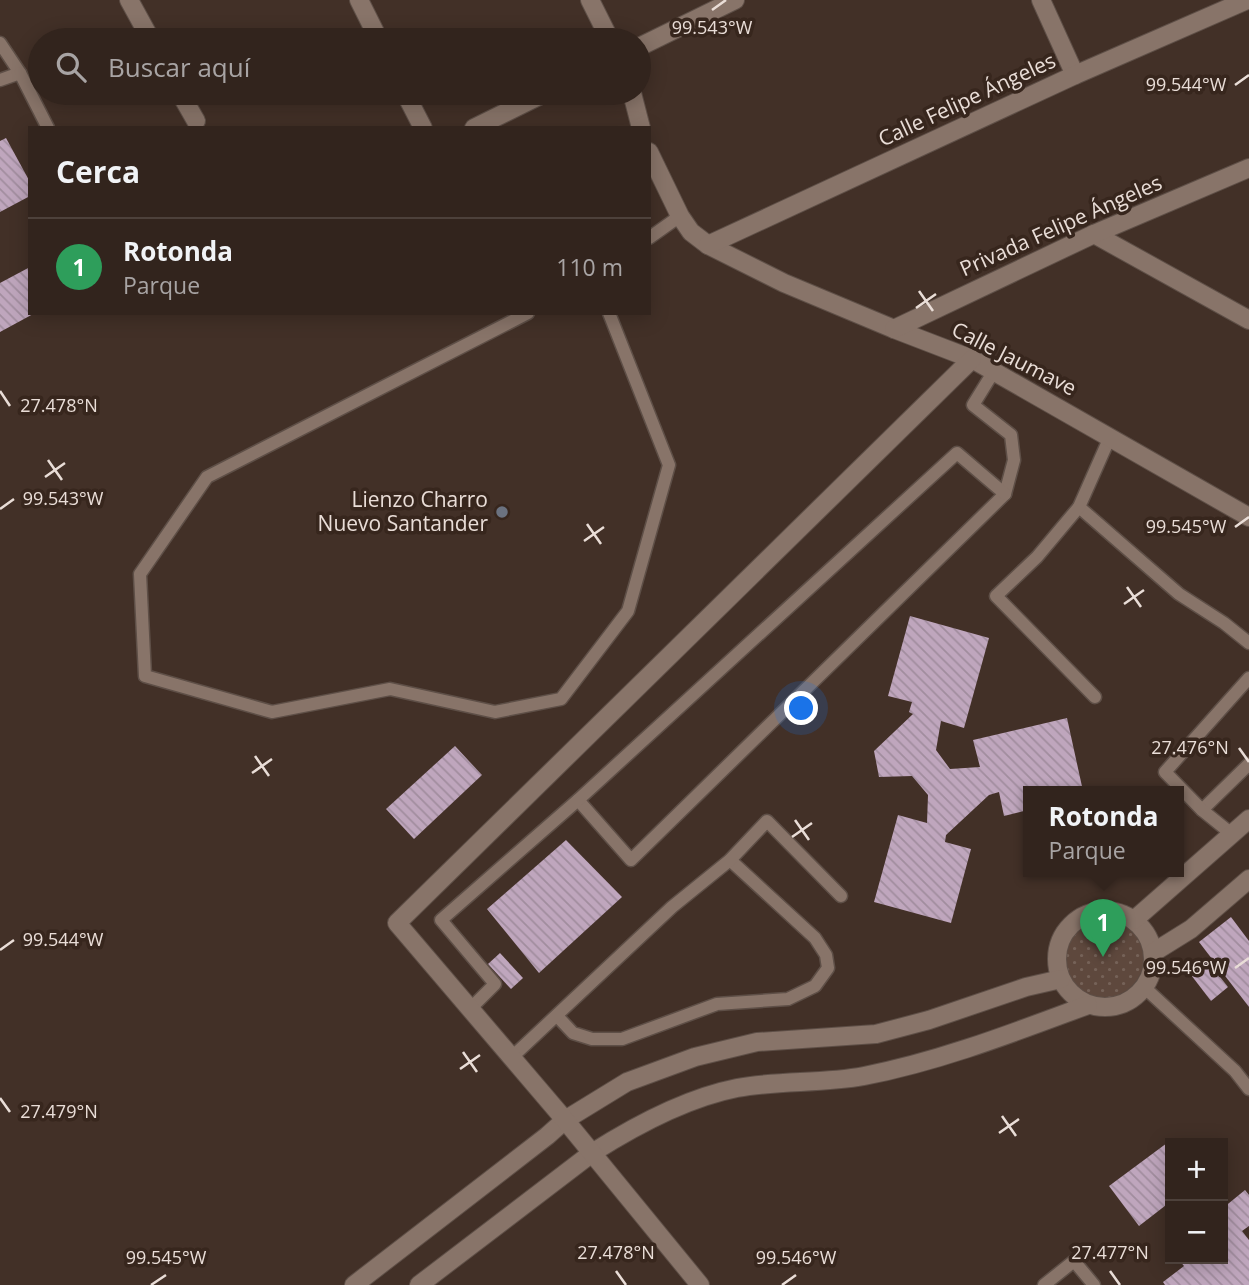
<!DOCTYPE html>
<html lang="es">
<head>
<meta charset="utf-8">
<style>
  :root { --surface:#32241d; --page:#3d302a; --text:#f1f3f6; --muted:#a8a4a4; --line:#4d413b; --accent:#1a73e8 }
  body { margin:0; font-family:"Open Sans",sans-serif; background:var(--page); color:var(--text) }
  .controls { position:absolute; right:21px; bottom:21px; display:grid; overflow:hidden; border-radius:0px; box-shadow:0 4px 18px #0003 }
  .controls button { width:63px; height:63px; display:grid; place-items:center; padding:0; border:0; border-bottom:2px solid var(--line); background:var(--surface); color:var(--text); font:35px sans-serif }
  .you { position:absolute; left:802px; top:709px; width:24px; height:24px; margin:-18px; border:5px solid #fff; border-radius:50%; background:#1a73e8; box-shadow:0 0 0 10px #1a73e833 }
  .badge { display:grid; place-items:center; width:46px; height:46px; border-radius:50%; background:var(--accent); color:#fff; font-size:23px; font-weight:700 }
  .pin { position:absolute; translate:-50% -58px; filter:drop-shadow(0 2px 4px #0008) }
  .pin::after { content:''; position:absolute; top:37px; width:24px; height:21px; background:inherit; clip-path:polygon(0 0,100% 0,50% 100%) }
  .popup { position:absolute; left:1023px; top:786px; width:161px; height:91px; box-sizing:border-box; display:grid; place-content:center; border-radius:0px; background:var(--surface); filter:drop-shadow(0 2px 5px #0005); font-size:23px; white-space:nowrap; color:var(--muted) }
  .popup b { font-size:26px; color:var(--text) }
  .popup::after { content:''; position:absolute; left:50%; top:100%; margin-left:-14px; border:14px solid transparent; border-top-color:var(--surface) }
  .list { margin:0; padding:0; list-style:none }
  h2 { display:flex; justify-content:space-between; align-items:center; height:91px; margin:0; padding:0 28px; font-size:30px }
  h2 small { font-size:23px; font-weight:400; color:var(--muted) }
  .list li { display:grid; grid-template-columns:46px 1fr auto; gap:21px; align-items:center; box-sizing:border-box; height:98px; padding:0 28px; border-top:2px solid var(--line) }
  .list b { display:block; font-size:26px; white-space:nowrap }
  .list p { margin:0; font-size:23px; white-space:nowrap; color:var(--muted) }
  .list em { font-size:23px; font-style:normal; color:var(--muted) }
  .icon { flex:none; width:38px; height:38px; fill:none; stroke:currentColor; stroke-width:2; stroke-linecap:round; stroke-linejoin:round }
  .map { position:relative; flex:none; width:1249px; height:1285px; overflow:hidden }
  .search { position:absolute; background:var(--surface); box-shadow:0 4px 18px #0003; left:28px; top:28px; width:623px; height:77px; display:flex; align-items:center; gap:18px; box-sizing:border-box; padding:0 24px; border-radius:38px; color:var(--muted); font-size:26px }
  .panel { position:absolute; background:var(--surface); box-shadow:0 4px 18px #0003; left:28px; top:126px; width:623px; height:189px; border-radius:0px }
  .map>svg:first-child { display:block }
  .park { fill:url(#park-dots) }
  .building { fill:url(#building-back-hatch) }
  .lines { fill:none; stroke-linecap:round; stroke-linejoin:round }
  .lane-casing { stroke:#5e4f47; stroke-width:15 }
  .street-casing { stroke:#5e4f47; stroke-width:20 }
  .lane { stroke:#887469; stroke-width:12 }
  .street { stroke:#887469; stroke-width:18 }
  .ticks { fill:none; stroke:#e9ddd7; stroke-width:2.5 }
  .worship-dot { fill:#6b7280; stroke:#37261d; stroke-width:2.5 }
  .labels { text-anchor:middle; stroke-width:7; stroke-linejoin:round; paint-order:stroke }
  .street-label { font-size:21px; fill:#e9ddd7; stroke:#37261d }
  .poi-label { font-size:21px; fill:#e9ddd7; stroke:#37261d; text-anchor:end }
  .ticks-label { font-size:18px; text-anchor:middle; fill:#e9ddd7; stroke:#37261d; stroke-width:7; stroke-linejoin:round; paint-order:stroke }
</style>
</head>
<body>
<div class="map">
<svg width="1249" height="1285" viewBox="0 0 1249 1285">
  <defs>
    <pattern id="park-dots" width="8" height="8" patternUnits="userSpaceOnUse" patternTransform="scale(1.75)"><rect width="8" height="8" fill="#5e483d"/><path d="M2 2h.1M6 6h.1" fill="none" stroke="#756258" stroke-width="1.8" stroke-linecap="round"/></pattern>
    <pattern id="building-back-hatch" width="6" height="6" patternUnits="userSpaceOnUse" patternTransform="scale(1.75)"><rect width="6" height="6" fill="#bfa6bd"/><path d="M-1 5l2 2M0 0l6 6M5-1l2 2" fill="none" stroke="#a18d9e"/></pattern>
  </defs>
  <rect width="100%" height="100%" fill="#423027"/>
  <circle class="park" cx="1103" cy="957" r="41"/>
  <g class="building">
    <path d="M6 138 30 182V196L0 212V141Z"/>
    <path d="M30 267V313H35L0 332V283Z"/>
    <path d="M910 616 989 638 964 728 941 721 936 750 950 769 980 767 973 740 1067 718 1083 791H1028V810L1004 816 999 792 989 795 946 835 945 842 971 849 951 923 874 902 898 815 927 823 928 795 912 776 879 777 874 751 913 714 909 712 912 702 888 696Z"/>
    <path d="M455 746 482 775 414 839 386 809Z"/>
    <path d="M566 840 622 897 539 973 487 909Z"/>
    <path d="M1231 917 1249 941V1007L1199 942Z"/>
    <path d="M500 953 523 978 511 989 488 964Z"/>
    <path d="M1205 958 1228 987 1211 1001 1188 971Z"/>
    <path d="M1167 1143 1170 1147V1202L1139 1226 1109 1186Z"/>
    <path d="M1245 1190 1249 1195V1226L1242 1231 1249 1240V1285H1165L1163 1282 1184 1266 1178 1259H1223V1208Z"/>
  </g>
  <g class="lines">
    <defs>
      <g id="lane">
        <path d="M0 43 20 73 0 80"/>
        <path d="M20 73 48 128"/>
        <path d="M649 238 680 216"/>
        <path d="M528 313 207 477 140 574 145 676 272 712 390 689 495 712 561 699 628 611 669 465 609 313"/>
        <path d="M1079 507 1179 594 1224 623 1249 643"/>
        <path d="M1095 697 996 596 1037 557 1079 507 1110 437"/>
        <path d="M578 800 631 860 1005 494 1014 460 1011 435 973 405 994 371"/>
        <path d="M1202 810 1249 764"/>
        <path d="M1233 835 1202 810 1165 772 1249 678"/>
        <path d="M1145 988 1235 1071 1249 1089"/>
        <path d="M470 1009 495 984 441 920 578 800 957 453 1005 494"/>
        <path d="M557 1016 573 1033 592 1039H622L717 1004 788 999 815 986 828 968 826 955 815 938 730 860"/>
        <path d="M511 1058 672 907 730 860 767 821 841 896"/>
        <path d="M1044 1285 1074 1261 1094 1285"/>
      </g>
      <g id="street">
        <path d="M129 0 151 40"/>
        <path d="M359 0 379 40"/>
        <path d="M590 0 610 40"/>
        <path d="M1041 0 1075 75"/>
        <path d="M639 47 735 0"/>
        <path d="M180 93 196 121"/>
        <path d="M405 93 423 128"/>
        <path d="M632 93 641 128"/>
        <path d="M474 128 545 93"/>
        <path d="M649 152 680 216 691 232 708 245 784 283 894 329 972 359 1249 517"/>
        <path d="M1094 234 1249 320"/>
        <path d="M708 245 1075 75 1247 0"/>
        <path d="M894 329 1094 234 1249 168"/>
        <circle cx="1105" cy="959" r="48"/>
        <path d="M1134 920 1249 819"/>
        <path d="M1154 952 1191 929 1249 879"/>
        <path d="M354 1285 547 1136 565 1120 627 1082 695 1057 757 1042 876 1034 929 1020 1026 987 1061 979"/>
        <path d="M419 1285 592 1153C636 1125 686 1098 737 1088 779 1080 822 1084 864 1076 941 1061 1015 1032 1088 1005"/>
        <path d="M700 1285 565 1120 397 923 972 359"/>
      </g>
    </defs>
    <use href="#lane" class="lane-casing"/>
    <use href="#street" class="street-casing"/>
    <use href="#lane" class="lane"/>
    <use href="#street" class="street"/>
  </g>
  <path class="ticks" d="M712 10 726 0M1235 85 1249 75M919 291 933 311M916 308 936 294M0 391 10 406M48 460 62 480M45 477 65 463M0 509 14 499M587 524 601 544M1235 527 1249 517M584 541 604 527M1127 587 1141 607M1124 604 1144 590M1239 748 1249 762M255 756 269 776M252 773 272 759M795 820 809 840M792 837 812 823M0 950 14 940M1235 968 1249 958M463 1052 477 1072M460 1069 480 1055M0 1098 10 1112M1002 1116 1016 1136M999 1133 1019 1119M616 1271 626 1285M1110 1271 1120 1285M151 1285 166 1275M782 1285 796 1275"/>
  <circle class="worship-dot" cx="502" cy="512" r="7"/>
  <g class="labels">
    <g class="street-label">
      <text transform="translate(967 100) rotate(-25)" y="7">Calle Felipe Ángeles</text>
      <text transform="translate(1061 226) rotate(-24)" y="7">Privada Felipe Ángeles</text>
      <text transform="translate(1014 359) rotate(27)" y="7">Calle Jaumave</text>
    </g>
    <g class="poi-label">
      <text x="488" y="507">Lienzo Charro<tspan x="488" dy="24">Nuevo Santander</tspan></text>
    </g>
  </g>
  <g class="ticks-label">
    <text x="712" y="34">99.543°W</text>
    <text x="1186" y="91">99.544°W</text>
    <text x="59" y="412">27.478°N</text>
    <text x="63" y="505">99.543°W</text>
    <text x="1186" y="533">99.545°W</text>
    <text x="1190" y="754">27.476°N</text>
    <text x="63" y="946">99.544°W</text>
    <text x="1186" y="974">99.546°W</text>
    <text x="59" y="1118">27.479°N</text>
    <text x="616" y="1259">27.478°N</text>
    <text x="1110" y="1259">27.477°N</text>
    <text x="166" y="1264">99.545°W</text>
    <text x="796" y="1264">99.546°W</text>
  </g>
</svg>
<div class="controls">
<button>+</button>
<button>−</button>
</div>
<div class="you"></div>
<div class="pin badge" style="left:1103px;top:957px;background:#2e9e5b">1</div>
<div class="popup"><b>Rotonda</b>Parque</div>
<div class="search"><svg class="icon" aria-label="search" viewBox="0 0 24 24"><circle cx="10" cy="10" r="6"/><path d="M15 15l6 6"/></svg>Buscar aquí</div>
<section class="panel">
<h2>Cerca<small></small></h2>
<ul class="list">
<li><span class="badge" style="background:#2e9e5b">1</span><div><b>Rotonda</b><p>Parque</p></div><em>110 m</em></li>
</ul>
</section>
</div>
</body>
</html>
